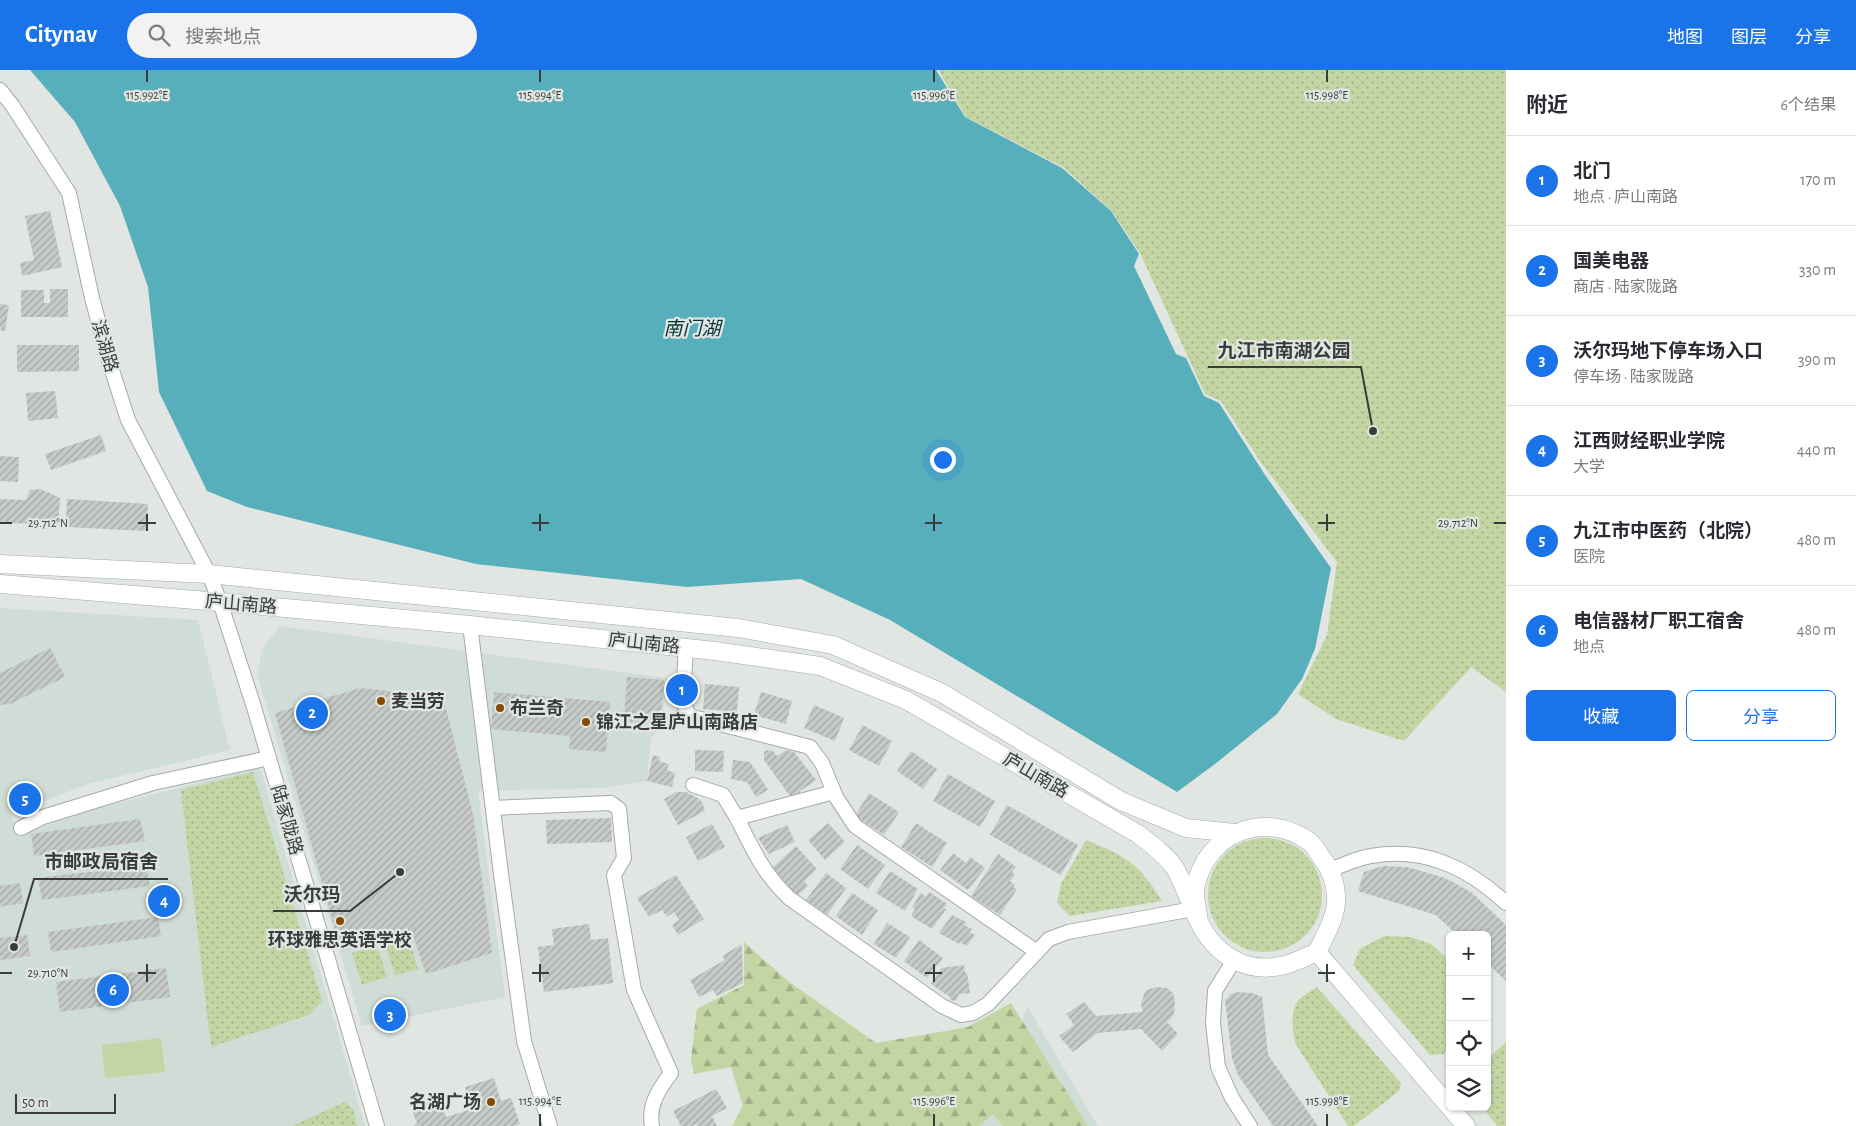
<!DOCTYPE html>
<html lang="zh">
<head>
<meta charset="utf-8">
<style>
  :root { --surface:#fff; --page:#f2f2f3; --text:#2b2b33; --muted:#7c7c81; --line:#e1e1e2; --accent:#1a73e8 }
  body { margin:0; font-family:"Alegreya Sans","Noto Sans SC",sans-serif; background:var(--page); color:var(--text) }
  .controls { position:absolute; right:15px; bottom:15px; display:grid; overflow:hidden; border-radius:8px; box-shadow:0 1px 4px #0004 }
  .controls button { width:45px; height:45px; display:grid; place-items:center; padding:0; border:0; border-bottom:1px solid var(--line); background:var(--surface); color:var(--text); font:25px sans-serif }
  .scale { position:absolute; left:15px; bottom:12px; width:101px; box-sizing:border-box; padding-left:5px; border:2px solid #3a3c3b; border-top:0; font-size:14px; line-height:18px; white-space:nowrap; color:#3a3c3b; -webkit-text-stroke:4px #e1e6e3; paint-order:stroke }
  .you { position:absolute; left:942px; top:389px; width:18px; height:18px; margin:-12px; border:4px solid #fff; border-radius:50%; background:#1a73e8; box-shadow:0 0 0 8px #1a73e833 }
  .badge { display:grid; place-items:center; width:32px; height:32px; border-radius:50%; background:var(--accent); color:#fff; font-size:16px; font-weight:700 }
  .pin { position:absolute; translate:-50% -50%; border:2px solid #fff; box-shadow:0 1px 5px #0006 }
  .list { margin:0; padding:0; list-style:none }
  h2 { display:flex; justify-content:space-between; align-items:center; height:65px; margin:0; padding:0 20px; font-size:21px }
  h2 small { font-size:16px; font-weight:400; color:var(--muted) }
  .list li { display:grid; grid-template-columns:32px 1fr auto; gap:15px; align-items:center; box-sizing:border-box; height:90px; padding:0 20px; border-top:1px solid var(--line) }
  .list b { display:block; font-size:19px; white-space:nowrap }
  .list p { margin:0; font-size:16px; white-space:nowrap; color:var(--muted) }
  .list em { font-size:16px; font-style:normal; color:var(--muted) }
  .actions { display:flex; gap:10px; padding:15px 20px }
  .actions a { flex:1; padding:11px 0; border:1px solid var(--accent); border-radius:8px; text-align:center; font-size:18px; color:var(--accent) }
  .actions .main { background:var(--accent); color:#fff }
  .icon { flex:none; width:28px; height:28px; fill:none; stroke:currentColor; stroke-width:2; stroke-linecap:round; stroke-linejoin:round }
  .map { position:relative; flex:none; width:1506px; height:1056px; overflow:hidden }
  header { display:flex; align-items:center; gap:30px; box-sizing:border-box; height:70px; padding:0 25px; background:var(--accent); color:#fff }
  header strong { font-size:24px }
  nav { display:flex; gap:28px; margin-inline-start:auto; font-size:18px }
  .search { width:350px; height:45px; background:var(--page); display:flex; align-items:center; gap:12px; box-sizing:border-box; padding:0 18px; border-radius:28px; color:var(--muted); font-size:19px }
  main { display:flex }
  aside { flex:1; background:var(--surface) }
  .map>svg:first-child { display:block }
  .built { fill:#d0ddd7 }
  .grass { fill:url(#grass-dots) }
  .forest { fill:url(#forest-firs) }
  .garden { fill:#c2d5a3 }
  .water { fill:#58afbc }
  .building { fill:url(#building-hatch) }
  .lines { fill:none; stroke-linecap:round; stroke-linejoin:round }
  .minor-casing { stroke:#a5aaa8; stroke-width:16 }
  .major-casing { stroke:#a5aaa8; stroke-width:19 }
  .minor { stroke:#fff; stroke-width:14 }
  .major { stroke:#fff; stroke-width:18 }
  .ticks { fill:none; stroke:#3a3c3b; stroke-width:2 }
  .poi-dot { fill:#854a02; stroke:#e1e6e3; stroke-width:2 }
  .labels { text-anchor:middle; stroke-width:4.5; stroke-linejoin:round; paint-order:stroke }
  .street-label { font-size:18px; fill:#3a3c3b; stroke:#e1e6e3 }
  .poi-label { font-size:18px; font-weight:bold; fill:#3a3c3b; stroke:#e1e6e3; text-anchor:start }
  .water-label { font-size:19px; font-style:italic; fill:#053137; stroke:#e1e6e3 }
  .ticks-label { font-size:12px; text-anchor:middle; fill:#3a3c3b; stroke:#e1e6e3; stroke-width:4.5; stroke-linejoin:round; paint-order:stroke }
  .leader { fill:none; stroke:#3a3c3b; stroke-width:2 }
  .callout-dot { fill:#3a3c3b; stroke:#e1e6e3; stroke-width:2 }
  .callout-label { font-size:19px; text-anchor:middle; font-weight:bold; fill:#3a3c3b; stroke:#e1e6e3; stroke-width:4.5; stroke-linejoin:round; paint-order:stroke }
</style>
</head>
<body>
<header>
<strong>Citynav</strong>
<div class="search"><svg class="icon" aria-label="search" viewBox="0 0 24 24"><circle cx="10" cy="10" r="6"/><path d="M15 15l6 6"/></svg>搜索地点</div>
<nav><a>地图</a><a>图层</a><a>分享</a></nav>
</header>
<main>
<div class="map">
<svg width="1506" height="1056" viewBox="0 0 1506 1056">
  <defs>
    <pattern id="grass-dots" width="8" height="8" patternUnits="userSpaceOnUse" patternTransform="scale(1.25)"><rect width="8" height="8" fill="#c2d5a3"/><path d="M2 2h.1M6 6h.1" fill="none" stroke="#9fae86" stroke-width="1.8" stroke-linecap="round"/></pattern>
    <pattern id="forest-firs" width="22" height="20" patternUnits="userSpaceOnUse" patternTransform="scale(1.25)"><rect width="22" height="20" fill="#c2d5a3"/><path d="M5 1l3.5 6h-7zM16 11l3.5 6h-7z" fill="#9fae86"/></pattern>
    <pattern id="building-hatch" width="6" height="6" patternUnits="userSpaceOnUse" patternTransform="scale(1.25)"><rect width="6" height="6" fill="#c7cbc7"/><path d="M-1 1l2-2M0 6l6-6M5 7l2-2" fill="none" stroke="#a3a6a3"/></pattern>
  </defs>
  <rect width="100%" height="100%" fill="#e1e6e3"/>
  <g class="built">
    <path d="M0 538 198 550 230 680 88 714 11 744 20 767 44 756 91 740 260 697 365 1056H0Z"/>
    <path d="M280 556 667 608 661 658 651 668 647 711 603 718 478 721 505 927 362 956 257 604 263 577Z"/>
    <path d="M1027 936 1098 1056H979L993 1044Z"/>
  </g>
  <g class="grass">
    <path d="M938 0H1506V622L1471 597 1404 671 1336 649 1298 624 1327 565 1337 492 1260 391 1221 331 1205 324 1140 183 1111 140 1063 97 966 47Z"/>
    <path d="M253 702 322 931 309 945 211 977 181 720Z"/>
    <circle cx="1265" cy="825" r="57"/>
    <path d="M1086 770C1125 786 1139 793 1162 831L1070 846 1057 833 1061 814Z"/>
    <path d="M408 866 418 899 395 905 386 879 392 871Z"/>
    <path d="M1384 866 1411 867 1431 874 1450 891V977L1443 984 1430 985 1353 895 1360 879Z"/>
    <path d="M370 877 379 881 387 907 362 915 352 883Z"/>
    <path d="M1317 917 1401 1013 1399 1021 1354 1056H1348L1295 973C1293 960 1290 944 1297 932 1301 926 1311 921 1317 917Z"/>
    <path d="M1506 972V1056H1497L1482 1037H1487V989Z"/>
    <path d="M345 1032 353 1039 357 1056H292Z"/>
  </g>
  <path class="forest" d="M744 872 788 911 876 973 968 957 1011 933 1088 1056H1003L993 1044 979 1056H732L743 1036 731 997 694 1004 691 989 697 939 744 915Z"/>
  <path class="garden" d="M161 968 165 1002 105 1008 102 975Z"/>
  <path class="water" d="M30 0H936L965 47 1062 98 1111 141 1139 184 1134 196 1176 284 1186 288 1204 326 1219 333 1265 405 1331 498 1315 579 1302 609 1277 644 1215 694 1177 722 890 550 801 509 687 517 476 494 247 437 207 421 159 322 148 217 120 136 75 52Z"/>
  <g class="building">
    <path d="M50 141 62 197 22 206 20 193 34 190 25 146Z"/>
    <path d="M50 219H68V247H21V220H44V233H50Z"/>
    <path d="M0 234 9 235 5 261 0 260Z"/>
    <path d="M17 275H79V301L17 302Z"/>
    <path d="M55 321 58 348 28 351 26 323Z"/>
    <path d="M101 365 106 381 51 400 45 384Z"/>
    <path d="M0 386 19 387 18 412 0 411Z"/>
    <path d="M40 419 60 428 58 456 0 452V429L26 430 30 420Z"/>
    <path d="M67 429 148 434 146 461 66 457Z"/>
    <path d="M50 578 65 607 10 634 0 635V603Z"/>
    <path d="M627 607 664 610 660 654 631 652 624 647Z"/>
    <path d="M669 612 695 614 694 628 668 625Z"/>
    <path d="M705 614 739 617 737 642 703 639Z"/>
    <path d="M360 618 443 627 473 744 492 883 426 904 411 860 341 881 275 643Z"/>
    <path d="M494 622 610 632 606 682 569 679 570 666 491 659Z"/>
    <path d="M761 622 792 631 786 654 754 645Z"/>
    <path d="M814 635 844 648 835 671 804 658Z"/>
    <path d="M863 655 892 671 879 696 849 680Z"/>
    <path d="M695 680 724 681 723 702 695 701Z"/>
    <path d="M767 680 773 681 777 686 786 680 794 682 816 710 800 721 799 727 792 729 764 690V682Z"/>
    <path d="M911 681 937 699 923 719 897 701Z"/>
    <path d="M653 685 660 687 659 691 669 694 667 700 675 703 672 717 647 711Z"/>
    <path d="M733 690 750 692 768 720 756 727 747 712 731 709Z"/>
    <path d="M948 704 995 731 980 757 933 731Z"/>
    <path d="M676 722H686L696 727 702 732 705 741 678 755 664 729Z"/>
    <path d="M869 723 899 742 884 765 855 746Z"/>
    <path d="M1007 735 1078 775 1061 805 990 765Z"/>
    <path d="M611 748 612 772 547 774 546 750Z"/>
    <path d="M140 749 145 771 34 786 31 764Z"/>
    <path d="M828 753 845 772 825 790 808 770Z"/>
    <path d="M916 753 947 773 932 797 901 777Z"/>
    <path d="M712 754 725 777 698 791 686 767Z"/>
    <path d="M787 755 795 772 769 784 758 768Z"/>
    <path d="M857 775 885 795 868 819 840 799Z"/>
    <path d="M796 776 817 799 804 811 808 816 797 826 771 799Z"/>
    <path d="M953 783 966 793 970 787 985 798 968 820 940 800Z"/>
    <path d="M998 784 1016 797 1012 802 1015 805 1010 811 1015 815 1013 817 1017 819 1000 845 971 826Z"/>
    <path d="M146 795 150 816 42 830 38 808Z"/>
    <path d="M1383 796 1407 797 1445 808 1471 822 1506 855V911L1487 893V865H1457L1436 845 1358 821 1364 802Z"/>
    <path d="M890 801 918 819 905 841 876 823Z"/>
    <path d="M826 803 846 818 827 845 806 830Z"/>
    <path d="M676 805 704 849 678 865 672 855 679 850 674 842 667 847 662 840 649 847 637 828Z"/>
    <path d="M20 813 23 833 0 837V816Z"/>
    <path d="M929 822 947 834 944 838 946 839 932 859 911 846 915 839 912 837 921 823 926 827Z"/>
    <path d="M852 823 878 840 862 865 836 846Z"/>
    <path d="M952 845 966 852 964 855 972 859 970 862 975 865 967 876 960 872 959 874 939 863Z"/>
    <path d="M158 847 161 866 51 882 48 862Z"/>
    <path d="M887 853 910 867 896 888 874 874Z"/>
    <path d="M589 854 591 870 608 868 613 913 544 922 538 877 554 875 552 859Z"/>
    <path d="M27 865 30 886 0 890V868Z"/>
    <path d="M919 870 943 888 927 908 904 891Z"/>
    <path d="M742 874 743 913 717 926 713 920 699 927 690 910 725 890 722 886Z"/>
    <path d="M964 895 965 903H967L970 923 959 924 956 931 950 930V927L931 914 941 898Z"/>
    <path d="M166 898 170 927 60 942 56 912Z"/>
    <path d="M1156 917 1167 918 1173 923 1175 930 1174 945 1167 952 1178 964 1162 981 1141 959 1098 963 1073 982 1059 966 1074 955 1066 944 1084 932 1096 946 1143 942 1141 934 1144 924 1147 920Z"/>
    <path d="M1238 922 1252 923 1262 927 1268 985 1318 1056H1273L1238 1005 1232 988 1225 930 1231 924Z"/>
    <path d="M494 1008 501 1031 511 1028 520 1054 515 1056H413L417 1054 410 1033 438 1024 446 1047 472 1039 465 1017Z"/>
    <path d="M716 1019 727 1038 712 1046 717 1056H698L696 1054 692 1056H681L673 1041Z"/>
  </g>
  <g class="lines">
    <defs>
      <g id="minor">
        <path d="M0 20 12 35 69 123 92 228 109 291 128 350 209 504 220 532 253 634 377 1056"/>
        <path d="M470 555 501 804 524 971 550 1056"/>
        <path d="M684 612 686 577"/>
        <path d="M682 629 689 646 810 677 822 693 836 727 855 756 1037 882"/>
        <path d="M693 715 723 725 737 748"/>
        <path d="M834 722 737 748C753 780 763 803 789 828L942 936 961 945 973 943 988 934 1049 869 1068 862 1193 839"/>
        <path d="M493 738 611 733 619 739 624 788 614 805 634 920 671 1003C659 1019 648 1035 652 1056"/>
        <path d="M21 758 43 747 153 713 269 688"/>
        <path d="M1331 799C1344 795 1357 788 1371 786 1424 777 1467 797 1506 833"/>
        <path d="M1234 890 1215 921 1213 953 1218 997 1232 1028 1250 1056"/>
      </g>
      <g id="major">
        <path d="M0 494 209 504 738 558 833 575 942 623 1121 731 1186 758 1235 763"/>
        <path d="M0 514 220 532 470 555 715 581 820 596 906 630 1138 764C1151 774 1166 785 1175 798 1184 814 1190 833 1198 850 1215 885 1246 905 1285 895 1296 892 1307 886 1317 882 1325 866 1338 844 1336 825 1335 810 1330 798 1321 787 1318 782 1314 775 1310 772 1264 739 1206 763 1195 818 1194 828 1198 842 1199 852"/>
        <path d="M1317 882 1466 1056"/>
      </g>
    </defs>
    <use href="#minor" class="minor-casing"/>
    <use href="#major" class="major-casing"/>
    <use href="#minor" class="minor"/>
    <use href="#major" class="major"/>
  </g>
  <path class="ticks" d="M147 0V12M540 0V12M934 0V12M1327 0V12M147 444V461M540 444V461M934 444V461M1327 444V461M0 453H12M138 453H156M532 453H549M925 453H942M1318 453H1335M1494 453H1506M147 894V912M540 894V912M934 894V912M1327 894V912M0 903H12M138 903H156M532 903H549M925 903H942M1318 903H1335M540 1044V1056M934 1044V1056M1327 1044V1056"/>
  <g class="poi-dot">
    <circle cx="381" cy="631" r="5"/>
    <circle cx="500" cy="638" r="5"/>
    <circle cx="586" cy="652" r="5"/>
    <circle cx="340" cy="851" r="5"/>
    <circle cx="491" cy="1032" r="5"/>
  </g>
  <g class="labels">
    <g class="street-label">
      <text transform="translate(105 276) rotate(74)" y="6">滨湖路</text>
      <text transform="translate(241 534) rotate(5)" y="6">庐山南路</text>
      <text transform="translate(644 573) rotate(6)" y="6">庐山南路</text>
      <text transform="translate(1036 705) rotate(30)" y="6">庐山南路</text>
      <text transform="translate(287 750) rotate(74)" y="6">陆家陇路</text>
    </g>
    <g class="poi-label">
      <text x="391" y="637">麦当劳</text>
      <text x="510" y="644">布兰奇</text>
      <text x="596" y="658">锦江之星庐山南路店</text>
      <text x="340" y="876" text-anchor="middle">环球雅思英语学校</text>
      <text x="481" y="1038" text-anchor="end">名湖广场</text>
    </g>
    <g class="water-label">
      <text x="692" y="265">南门湖</text>
    </g>
  </g>
  <g class="ticks-label">
    <text x="147" y="29">115.992°E</text>
    <text x="540" y="29">115.994°E</text>
    <text x="934" y="29">115.996°E</text>
    <text x="1327" y="29">115.998°E</text>
    <text x="48" y="457">29.712°N</text>
    <text x="1458" y="457">29.712°N</text>
    <text x="48" y="907">29.710°N</text>
    <text x="540" y="1035">115.994°E</text>
    <text x="934" y="1035">115.996°E</text>
    <text x="1327" y="1035">115.998°E</text>
  </g>
  <path class="leader" d="M1373 361L1361 297H1208M14 877L34 809H168M400 802L350 841H273"/>
  <g class="callout-dot">
    <circle cx="1373" cy="361" r="5"/>
    <circle cx="14" cy="877" r="5"/>
    <circle cx="400" cy="802" r="5"/>
  </g>
  <g class="callout-label">
    <text x="1284" y="287">九江市南湖公园</text>
    <text x="101" y="798">市邮政局宿舍</text>
    <text x="312" y="831">沃尔玛</text>
  </g>
</svg>
<div class="controls">
<button>+</button>
<button>−</button>
<button><svg class="icon" aria-label="locate" viewBox="0 0 24 24"><circle cx="12" cy="12" r="6"/><path d="M12 2v4M12 18v4M2 12h4M18 12h4"/></svg></button>
<button><svg class="icon" aria-label="layers" viewBox="0 0 24 24"><path d="M12 4l9 5-9 5-9-5zM3 14l9 5 9-5"/></svg></button>
</div>
<div class="scale">50 m</div>
<div class="you"></div>
<div class="pin badge" style="left:682px;top:620px">1</div>
<div class="pin badge" style="left:312px;top:643px">2</div>
<div class="pin badge" style="left:390px;top:945px">3</div>
<div class="pin badge" style="left:164px;top:831px">4</div>
<div class="pin badge" style="left:25px;top:729px">5</div>
<div class="pin badge" style="left:113px;top:920px">6</div>
</div>
<aside>
<h2>附近<small>6个结果</small></h2>
<ul class="list">
<li><span class="badge">1</span><div><b>北门</b><p>地点 · 庐山南路</p></div><em>170 m</em></li>
<li><span class="badge">2</span><div><b>国美电器</b><p>商店 · 陆家陇路</p></div><em>330 m</em></li>
<li><span class="badge">3</span><div><b>沃尔玛地下停车场入口</b><p>停车场 · 陆家陇路</p></div><em>390 m</em></li>
<li><span class="badge">4</span><div><b>江西财经职业学院</b><p>大学</p></div><em>440 m</em></li>
<li><span class="badge">5</span><div><b>九江市中医药（北院）</b><p>医院</p></div><em>480 m</em></li>
<li><span class="badge">6</span><div><b>电信器材厂职工宿舍</b><p>地点</p></div><em>480 m</em></li>
</ul>
<div class="actions"><a class="main">收藏</a><a>分享</a></div>
</aside>
</main>
</body>
</html>
